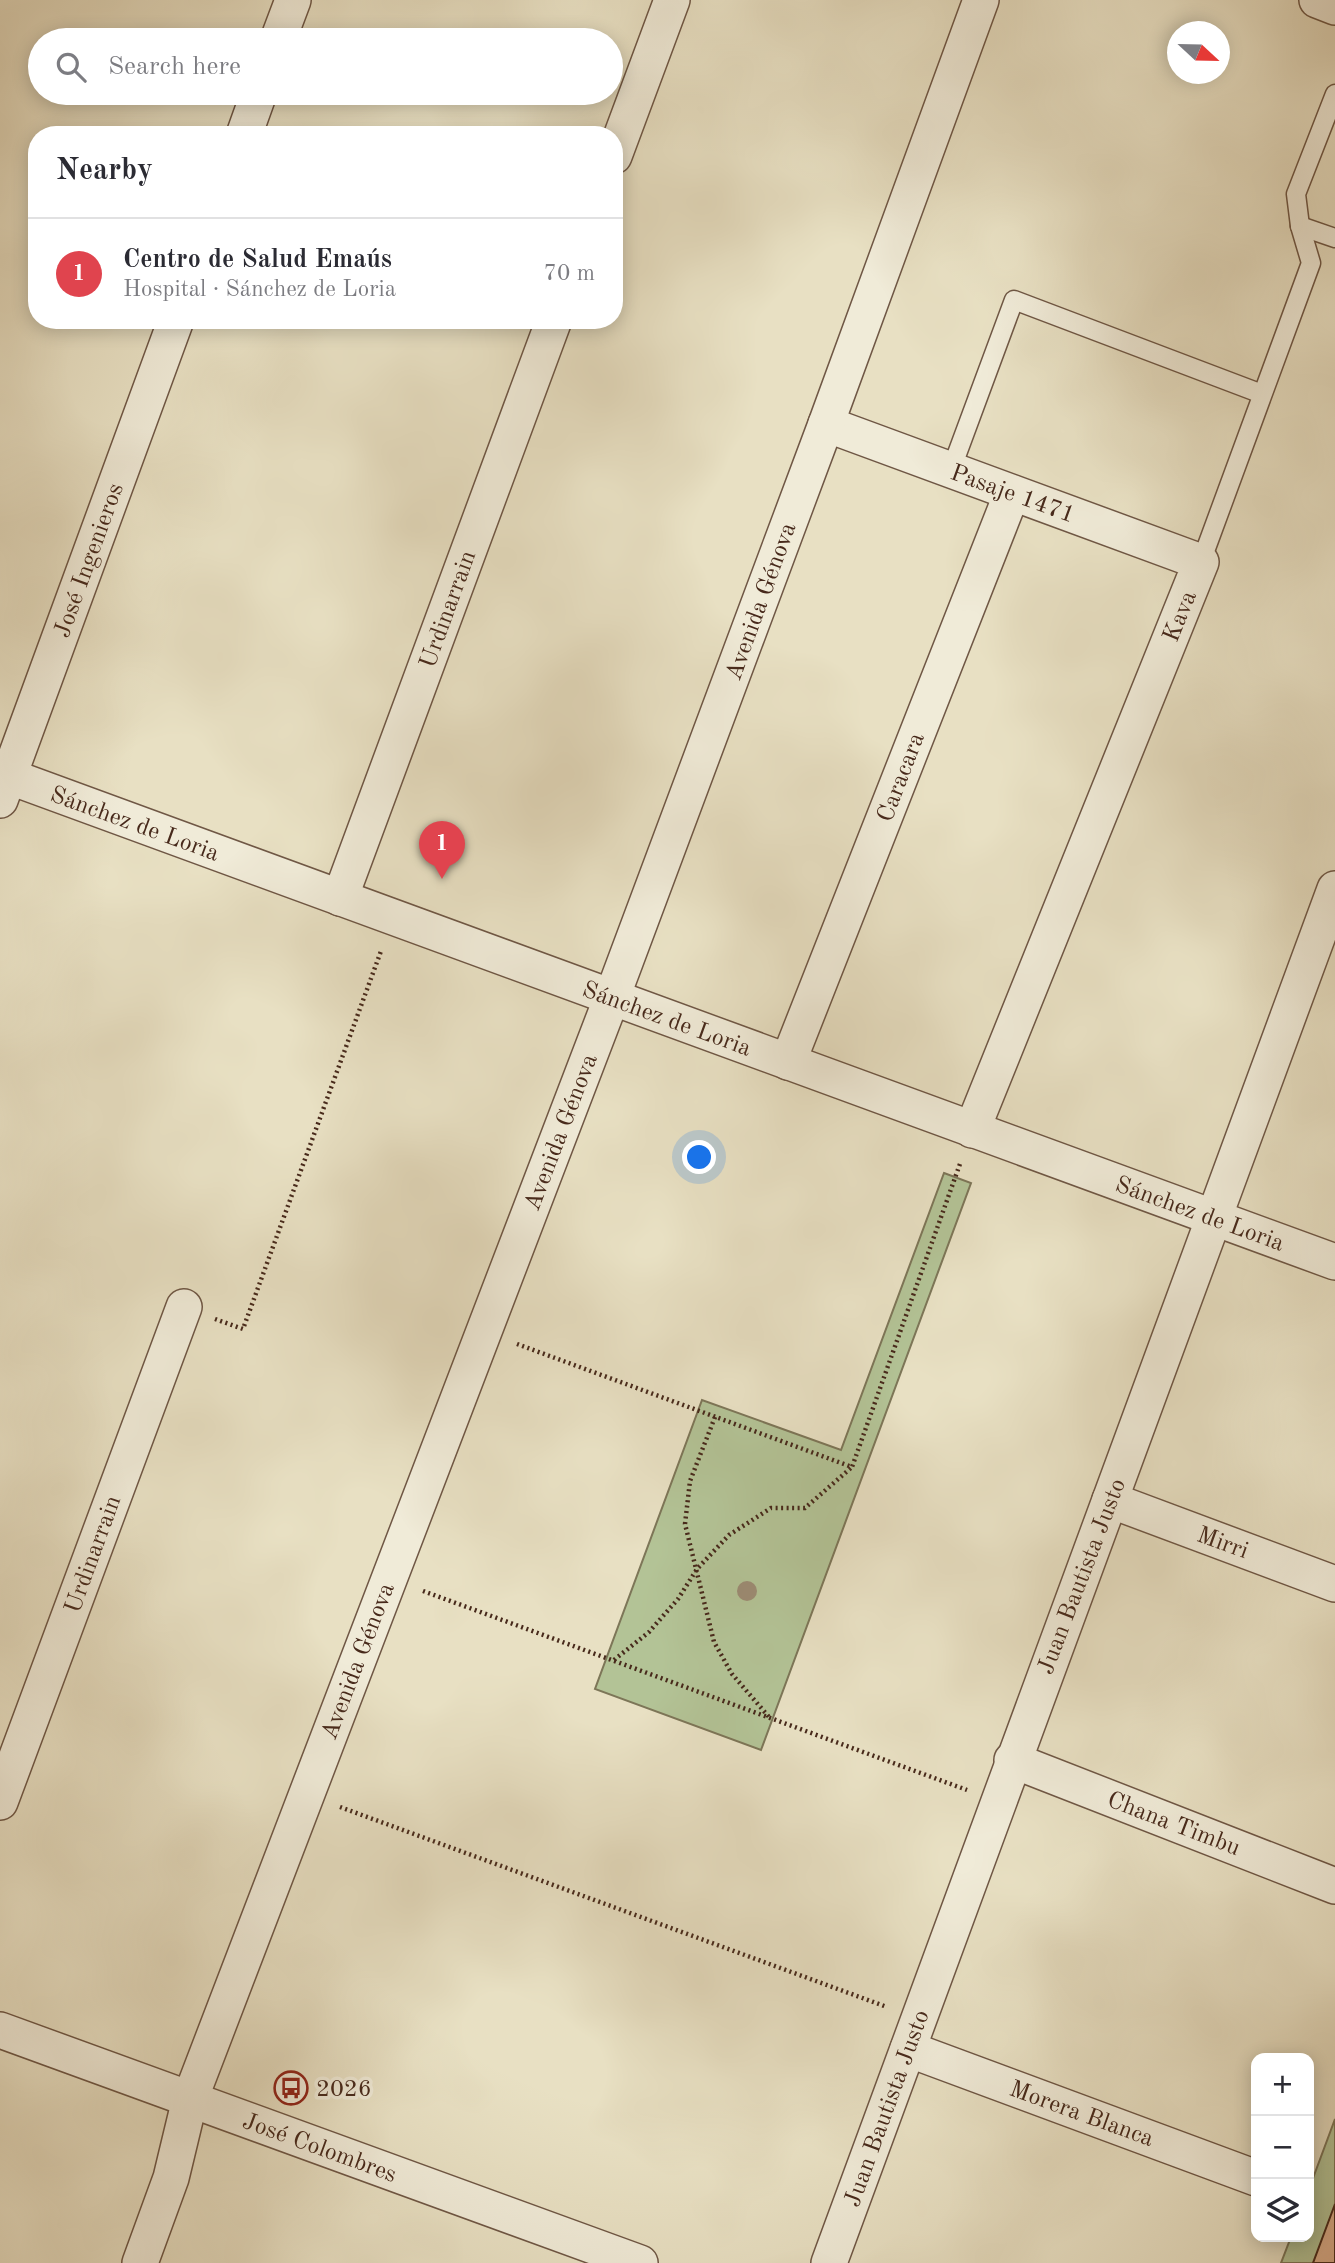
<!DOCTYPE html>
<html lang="en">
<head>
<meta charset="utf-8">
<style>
  :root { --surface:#fff; --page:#f7f7f7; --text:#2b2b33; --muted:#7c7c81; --line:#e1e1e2; --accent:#ea580c }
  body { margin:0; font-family:"Old Standard TT",serif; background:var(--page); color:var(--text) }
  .controls { position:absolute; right:21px; bottom:21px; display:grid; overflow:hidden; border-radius:14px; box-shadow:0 4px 18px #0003 }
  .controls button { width:63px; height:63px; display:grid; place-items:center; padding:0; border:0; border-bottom:2px solid var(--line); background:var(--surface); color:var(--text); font:35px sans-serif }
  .compass { position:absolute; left:1167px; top:21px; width:63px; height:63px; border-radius:50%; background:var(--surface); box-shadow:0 4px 18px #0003; rotate:112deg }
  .you { position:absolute; left:700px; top:1158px; width:24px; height:24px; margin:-18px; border:5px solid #fff; border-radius:50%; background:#1a73e8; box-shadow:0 0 0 10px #1a73e833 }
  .badge { display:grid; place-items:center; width:46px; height:46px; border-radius:50%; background:var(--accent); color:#fff; font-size:23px; font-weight:700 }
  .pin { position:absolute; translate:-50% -58px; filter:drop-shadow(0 2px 4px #0008) }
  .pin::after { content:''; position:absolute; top:37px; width:24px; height:21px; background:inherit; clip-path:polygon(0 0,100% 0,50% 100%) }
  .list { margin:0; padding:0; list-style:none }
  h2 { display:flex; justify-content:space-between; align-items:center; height:91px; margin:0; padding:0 28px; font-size:30px }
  h2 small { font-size:23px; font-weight:400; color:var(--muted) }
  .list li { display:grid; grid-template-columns:46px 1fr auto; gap:21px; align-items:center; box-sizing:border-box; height:112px; padding:0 28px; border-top:2px solid var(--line) }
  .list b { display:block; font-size:26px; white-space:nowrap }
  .list p { margin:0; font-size:23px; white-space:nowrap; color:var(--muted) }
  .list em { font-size:23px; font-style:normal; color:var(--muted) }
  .icon { flex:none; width:38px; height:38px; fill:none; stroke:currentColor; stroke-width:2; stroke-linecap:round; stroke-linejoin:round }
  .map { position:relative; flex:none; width:1335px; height:2263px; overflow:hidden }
  .search { position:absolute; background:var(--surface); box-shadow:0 4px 18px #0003; left:28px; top:28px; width:595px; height:77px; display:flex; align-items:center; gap:18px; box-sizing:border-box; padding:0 24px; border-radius:38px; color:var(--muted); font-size:26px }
  .panel { position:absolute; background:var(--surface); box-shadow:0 4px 18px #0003; left:28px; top:126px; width:595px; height:203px; border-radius:28px }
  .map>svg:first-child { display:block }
  .green { fill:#b3c396; stroke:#7d7658; stroke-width:2 }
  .building { fill:#daae8c; stroke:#47291b; stroke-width:2 }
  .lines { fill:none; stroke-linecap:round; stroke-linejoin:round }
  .service-casing { stroke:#6f5745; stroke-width:21 }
  .minor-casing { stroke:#6f5745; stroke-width:38 }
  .path { stroke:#47291b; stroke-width:4.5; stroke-dasharray:2 3.5; stroke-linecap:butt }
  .service { stroke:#f0ebd8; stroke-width:18 }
  .minor { stroke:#f0ebd8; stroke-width:35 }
  .tree { fill:#9c8c74 }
  .labels { text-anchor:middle; stroke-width:7; stroke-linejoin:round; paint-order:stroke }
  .street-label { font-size:24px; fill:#47291b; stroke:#f0ebd8 }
  .poi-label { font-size:24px; fill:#47291b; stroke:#f0ebd8; text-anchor:start }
</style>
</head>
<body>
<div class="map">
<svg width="1335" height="2263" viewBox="0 0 1335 2263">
  <rect width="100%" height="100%" fill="#e8e0c3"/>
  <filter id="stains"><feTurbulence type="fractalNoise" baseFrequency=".00286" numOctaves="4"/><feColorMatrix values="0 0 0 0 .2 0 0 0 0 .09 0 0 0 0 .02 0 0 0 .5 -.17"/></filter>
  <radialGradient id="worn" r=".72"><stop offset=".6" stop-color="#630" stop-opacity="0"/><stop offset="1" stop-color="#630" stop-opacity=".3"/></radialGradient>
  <g class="green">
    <path d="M944 1173 971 1183 761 1750 595 1689 702 1400 841 1450Z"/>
    <path d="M1335 2119V2263H1281L1291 2237H1309V2189Z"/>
  </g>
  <path class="building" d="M1335 2204V2263H1313Z"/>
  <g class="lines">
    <defs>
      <g id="service">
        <path d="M1300 226 1335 238"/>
        <path d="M951 470 1014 300 1262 394"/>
        <path d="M1201 562 1311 263 1300 226 1296 194 1335 94"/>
      </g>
      <g id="minor">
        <path d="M1317 0 1335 7"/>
        <path d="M278 40 293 0"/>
        <path d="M244 135 259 93"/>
        <path d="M614 156 672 0"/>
        <path d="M826 424 1201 562 972 1130"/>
        <path d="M0 773 1335 1262"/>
        <path d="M0 800 176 320"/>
        <path d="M340 898 554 320"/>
        <path d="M788 1062 1012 493"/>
        <path d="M1110 1500 1335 1584"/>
        <path d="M1012 1760 1335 1886"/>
        <path d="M0 1802 184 1307"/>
        <path d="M0 2030 640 2263"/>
        <path d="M908 2049 1256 2178"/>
        <path d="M140 2263 171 2178 190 2099 612 997 826 424 981 0"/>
        <path d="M829 2263 1335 889"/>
      </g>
    </defs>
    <use href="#service" class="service-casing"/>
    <use href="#minor" class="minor-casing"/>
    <g class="path">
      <path d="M215 1319 243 1329 381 951"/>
      <path d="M517 1344 852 1467 961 1161"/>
      <path d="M715 1417 690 1481 685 1524 714 1642 732 1674 769 1717"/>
      <path d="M423 1591 967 1790"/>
      <path d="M614 1660 649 1632 678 1599 697 1569 729 1535 771 1508H805L852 1467"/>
      <path d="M340 1807 887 2007"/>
    </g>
    <use href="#service" class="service"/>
    <use href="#minor" class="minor"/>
  </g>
  <circle class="tree" cx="747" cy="1591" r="10"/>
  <defs>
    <symbol id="bus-ring" viewBox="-11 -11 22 22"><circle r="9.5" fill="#f0ebd8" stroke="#8f2418" stroke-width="1.5"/><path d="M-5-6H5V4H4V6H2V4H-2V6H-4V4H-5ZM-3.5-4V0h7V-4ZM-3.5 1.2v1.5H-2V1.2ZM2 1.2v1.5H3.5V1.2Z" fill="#8f2418"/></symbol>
  </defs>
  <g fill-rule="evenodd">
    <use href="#bus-ring" x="272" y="2069" width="38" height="38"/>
  </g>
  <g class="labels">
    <g class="street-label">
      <text transform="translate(1013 493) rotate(20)" y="8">Pasaje 1471</text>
      <text transform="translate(88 560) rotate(-70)" y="8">José Ingenieros</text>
      <text transform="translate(760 601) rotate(-70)" y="8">Avenida Génova</text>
      <text transform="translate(447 609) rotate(-70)" y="8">Urdinarrain</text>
      <text transform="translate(1179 616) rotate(-68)" y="8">Kava</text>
      <text transform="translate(900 777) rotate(-69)" y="8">Caracara</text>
      <text transform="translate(135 823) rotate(20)" y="8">Sánchez de Loria</text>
      <text transform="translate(667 1018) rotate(20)" y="8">Sánchez de Loria</text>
      <text transform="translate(560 1132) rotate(-69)" y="8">Avenida Génova</text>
      <text transform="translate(1200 1213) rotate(20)" y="8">Sánchez de Loria</text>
      <text transform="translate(1223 1542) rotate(20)" y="8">Mirri</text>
      <text transform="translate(92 1554) rotate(-70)" y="8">Urdinarrain</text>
      <text transform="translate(1081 1576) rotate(-69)" y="8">Juan Bautista Justo</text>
      <text transform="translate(357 1661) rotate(-69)" y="8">Avenida Génova</text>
      <text transform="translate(1174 1823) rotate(21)" y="8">Chana Timbu</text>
      <text transform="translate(886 2108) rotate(-70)" y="8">Juan Bautista Justo</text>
      <text transform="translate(1082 2113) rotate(20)" y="8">Morera Blanca</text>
      <text transform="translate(320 2147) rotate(20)" y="8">José Colombres</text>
    </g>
    <g class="poi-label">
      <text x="316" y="2096">2026</text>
    </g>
  </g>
  <rect width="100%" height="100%" filter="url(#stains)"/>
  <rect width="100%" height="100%" fill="url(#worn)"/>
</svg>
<div class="controls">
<button>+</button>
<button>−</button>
<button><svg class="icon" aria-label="layers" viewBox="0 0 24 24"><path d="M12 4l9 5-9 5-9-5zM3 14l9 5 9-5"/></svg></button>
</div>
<svg class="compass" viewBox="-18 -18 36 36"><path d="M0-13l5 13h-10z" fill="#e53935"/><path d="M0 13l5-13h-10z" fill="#7c7c81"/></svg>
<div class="you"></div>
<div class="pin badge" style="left:442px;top:879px;background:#e0444e">1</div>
<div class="search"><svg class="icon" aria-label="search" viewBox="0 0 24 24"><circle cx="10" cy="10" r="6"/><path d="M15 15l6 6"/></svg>Search here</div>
<section class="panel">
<h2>Nearby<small></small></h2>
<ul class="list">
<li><span class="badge" style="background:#e0444e">1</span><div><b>Centro de Salud Emaús</b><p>Hospital · Sánchez de Loria</p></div><em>70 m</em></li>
</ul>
</section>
</div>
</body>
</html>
